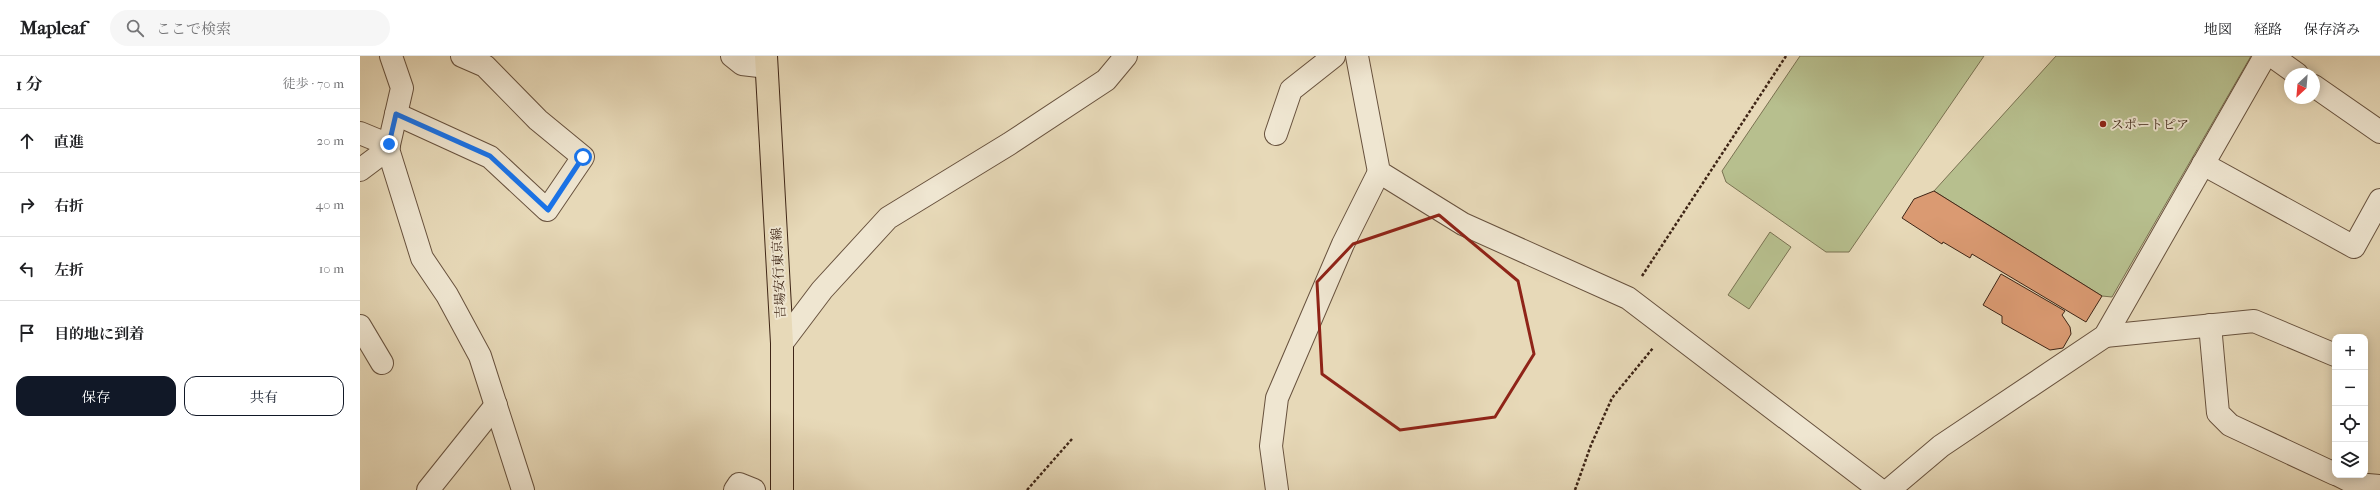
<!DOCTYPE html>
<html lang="ja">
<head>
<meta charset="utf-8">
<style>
  :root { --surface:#fff; --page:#f6f6f6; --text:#202124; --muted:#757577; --line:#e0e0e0; --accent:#111827 }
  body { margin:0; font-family:"IM FELL French Canon","Noto Serif JP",serif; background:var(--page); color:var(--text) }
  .controls { position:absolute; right:12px; bottom:12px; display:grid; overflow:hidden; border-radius:8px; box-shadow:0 2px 10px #0003 }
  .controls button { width:36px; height:36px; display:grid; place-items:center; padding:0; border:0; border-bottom:1px solid var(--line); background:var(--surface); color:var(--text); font:20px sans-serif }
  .compass { position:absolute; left:1924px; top:12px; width:36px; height:36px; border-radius:50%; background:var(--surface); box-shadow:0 2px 10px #0003; rotate:206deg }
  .stop { position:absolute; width:12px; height:12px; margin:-9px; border:3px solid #1a73e8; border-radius:50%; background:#fff }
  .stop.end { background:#1a73e8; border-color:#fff; box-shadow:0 1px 4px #0008 }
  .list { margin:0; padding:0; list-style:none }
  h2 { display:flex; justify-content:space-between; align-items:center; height:52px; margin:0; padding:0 16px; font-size:17px }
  h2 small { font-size:13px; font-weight:400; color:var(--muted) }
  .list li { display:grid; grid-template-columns:26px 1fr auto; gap:12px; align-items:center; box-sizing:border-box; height:64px; padding:0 16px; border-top:1px solid var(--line) }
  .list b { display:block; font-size:15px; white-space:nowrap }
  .list em { font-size:13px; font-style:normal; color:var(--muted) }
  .actions { display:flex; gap:8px; padding:12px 16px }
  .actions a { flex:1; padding:9px 0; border:1px solid var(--accent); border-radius:12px; text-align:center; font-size:14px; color:var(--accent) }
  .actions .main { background:var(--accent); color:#fff }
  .icon { flex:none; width:22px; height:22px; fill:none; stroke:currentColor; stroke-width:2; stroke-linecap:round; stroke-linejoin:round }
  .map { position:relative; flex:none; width:2020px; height:434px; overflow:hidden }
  header { display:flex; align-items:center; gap:24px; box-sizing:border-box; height:56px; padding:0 20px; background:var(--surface); border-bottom:1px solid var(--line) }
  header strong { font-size:19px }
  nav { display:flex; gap:22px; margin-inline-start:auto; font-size:14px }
  .search { width:280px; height:36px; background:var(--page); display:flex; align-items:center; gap:10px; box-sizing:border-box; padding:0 14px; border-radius:22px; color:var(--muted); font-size:15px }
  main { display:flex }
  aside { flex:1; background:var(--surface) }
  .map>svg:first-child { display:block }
  .green { fill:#b7bf8e; stroke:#7a7252 }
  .building { fill:#da9a72; stroke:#3e2516 }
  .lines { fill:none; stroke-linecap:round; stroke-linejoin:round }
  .minor-casing { stroke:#68523e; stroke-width:24 }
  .major-casing { stroke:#3e2516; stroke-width:24 }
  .path { stroke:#3e2516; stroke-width:2.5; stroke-dasharray:3 2; stroke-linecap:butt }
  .minor { stroke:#efe6d1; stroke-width:22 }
  .major { stroke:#e7d9b8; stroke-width:22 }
  .route { stroke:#1a73e8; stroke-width:5 }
  .marked { fill:none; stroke:#8f2418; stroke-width:3; stroke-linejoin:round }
  .poi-dot { fill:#8f2418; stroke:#efe6d1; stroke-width:1.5 }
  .labels { text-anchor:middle; stroke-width:4; stroke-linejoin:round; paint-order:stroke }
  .poi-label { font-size:13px; fill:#3e2516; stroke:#efe6d1; text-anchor:start }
  .street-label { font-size:13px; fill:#3e2516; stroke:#efe6d1 }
</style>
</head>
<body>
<header>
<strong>Mapleaf</strong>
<div class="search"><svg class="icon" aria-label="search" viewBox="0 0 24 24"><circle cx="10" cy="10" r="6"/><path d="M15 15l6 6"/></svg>ここで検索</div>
<nav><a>地図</a><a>経路</a><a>保存済み</a></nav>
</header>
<main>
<aside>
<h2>1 分<small>徒歩 · 70 m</small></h2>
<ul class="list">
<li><svg class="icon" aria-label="ahead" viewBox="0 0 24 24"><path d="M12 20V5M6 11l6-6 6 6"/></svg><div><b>直進</b></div><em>20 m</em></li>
<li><svg class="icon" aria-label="right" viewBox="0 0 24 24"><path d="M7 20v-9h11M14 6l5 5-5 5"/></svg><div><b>右折</b></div><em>40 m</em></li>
<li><svg class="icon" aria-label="left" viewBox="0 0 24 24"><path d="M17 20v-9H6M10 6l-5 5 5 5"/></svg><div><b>左折</b></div><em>10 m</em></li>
<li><svg class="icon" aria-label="arrive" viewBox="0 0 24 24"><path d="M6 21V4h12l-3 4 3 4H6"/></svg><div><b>目的地に到着</b></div></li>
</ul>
<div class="actions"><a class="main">保存</a><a>共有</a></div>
</aside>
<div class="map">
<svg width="2020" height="434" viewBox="0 0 2020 434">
  <rect width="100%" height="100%" fill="#e7d9b8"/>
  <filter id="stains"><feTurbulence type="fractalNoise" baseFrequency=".005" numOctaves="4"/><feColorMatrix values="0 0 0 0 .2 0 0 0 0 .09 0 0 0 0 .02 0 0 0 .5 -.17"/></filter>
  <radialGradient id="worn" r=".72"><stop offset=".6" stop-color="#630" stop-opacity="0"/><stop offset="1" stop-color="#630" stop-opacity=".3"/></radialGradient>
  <g class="green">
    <path d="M1440 0H1624L1489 196H1466L1366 126 1362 115Z"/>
    <path d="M1696 0H1891L1752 241 1742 240 1574 135Z"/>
    <path d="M1410 176 1431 191 1389 253 1368 239Z"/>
  </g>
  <g class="building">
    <path d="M1574 135 1742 240 1726 266 1612 198 1610 202 1583 186 1582 188 1542 162 1554 143Z"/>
    <path d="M1641 218 1705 255 1702 259 1710 271 1711 278 1703 292 1690 294 1642 267V260L1623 249Z"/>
  </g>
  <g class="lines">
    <defs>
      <g id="minor">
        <path d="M372 0 382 8 406 11"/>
        <path d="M997 0 1019 116 1103 168 1268 242 1520 434"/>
        <path d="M1912 0 1937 18"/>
        <path d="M1954 30 2020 76"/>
        <path d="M36 58 130 101 187 154 223 101 178 64 125 10 102 0"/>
        <path d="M0 77 29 89"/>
        <path d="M916 78 931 34 974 0"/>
        <path d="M28 93 62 202 87 239 120 300 163 434"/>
        <path d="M1843 108 1994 191 2020 144"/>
        <path d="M0 114 28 93 42 32 31 0"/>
        <path d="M1850 269 1858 357 1870 369 1975 418"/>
        <path d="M0 270 22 307"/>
        <path d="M1745 280 1894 265 1975 299"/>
        <path d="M422 287 462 234 528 162 649 88 746 24 766 0"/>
        <path d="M1978 419 1996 428 2020 430"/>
        <path d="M68 434 136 349"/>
        <path d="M375 434 379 428 394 434"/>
        <path d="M917 434 911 390 917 342 983 188 1019 116"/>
        <path d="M1529 434 1581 390 1745 280 1905 0"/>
      </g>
      <path id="major" d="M406 0 422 287V434"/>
    </defs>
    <use href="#minor" class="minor-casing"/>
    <use href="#major" class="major-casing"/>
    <g class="path">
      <path d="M1282 220 1426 0"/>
      <path d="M667 434 712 383"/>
      <path d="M1215 434 1231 389 1252 342 1293 292"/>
    </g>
    <use href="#minor" class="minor"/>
    <use href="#major" class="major"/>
  </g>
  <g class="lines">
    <path class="route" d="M29 88 36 58 130 100 188 154 223 101"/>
  </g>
  <path class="marked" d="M1079 159 1158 225 1174 298 1135 361 1040 374 962 318 957 226 993 188Z"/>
  <circle class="poi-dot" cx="1743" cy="68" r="4"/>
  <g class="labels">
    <g class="poi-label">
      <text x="1751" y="73">スポートピア</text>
    </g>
    <g class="street-label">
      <text transform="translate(418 217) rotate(-93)" y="5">吉場安行東京線</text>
    </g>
  </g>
  <rect width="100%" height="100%" filter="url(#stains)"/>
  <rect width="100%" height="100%" fill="url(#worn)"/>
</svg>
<div class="controls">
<button>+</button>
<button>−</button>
<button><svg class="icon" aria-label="locate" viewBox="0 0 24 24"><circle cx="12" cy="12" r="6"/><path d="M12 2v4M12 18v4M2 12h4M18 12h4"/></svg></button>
<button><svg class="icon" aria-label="layers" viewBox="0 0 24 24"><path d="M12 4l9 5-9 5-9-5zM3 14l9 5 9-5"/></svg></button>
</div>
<svg class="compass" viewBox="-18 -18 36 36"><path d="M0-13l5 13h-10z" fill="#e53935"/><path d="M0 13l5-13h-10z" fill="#757577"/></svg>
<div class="stop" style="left:223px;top:101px"></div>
<div class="stop end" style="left:29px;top:88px"></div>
</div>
</main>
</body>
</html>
